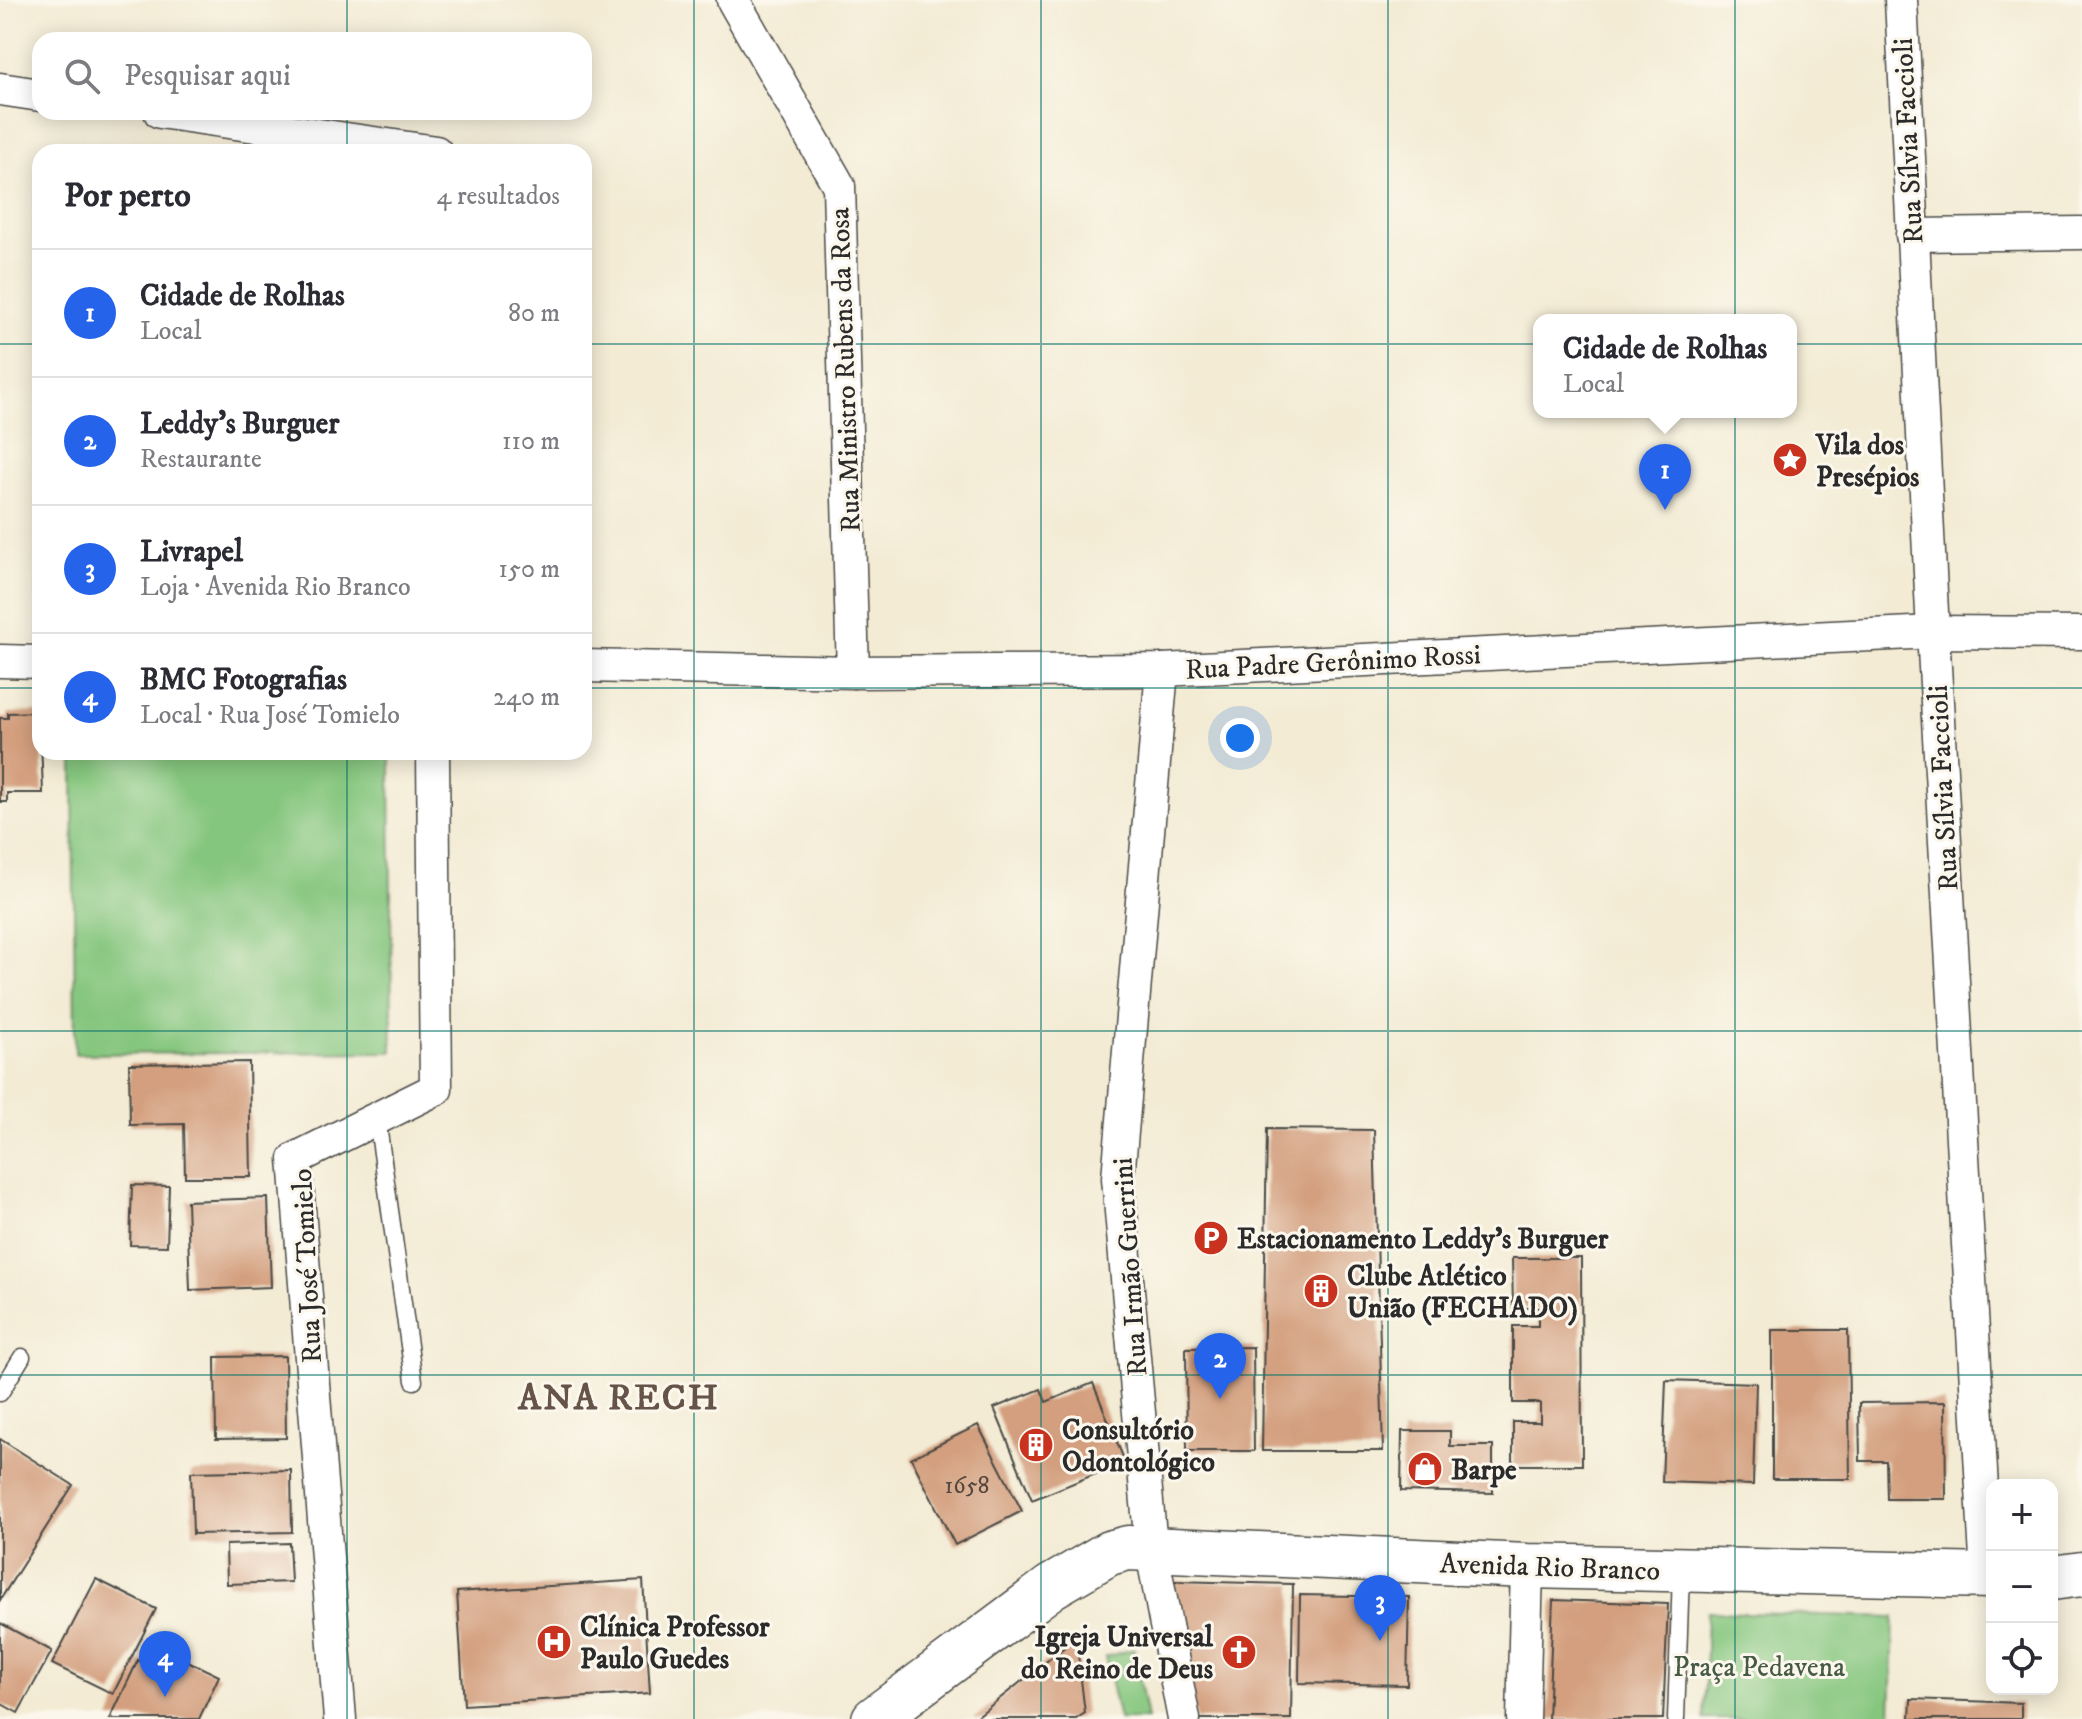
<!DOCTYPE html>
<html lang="pt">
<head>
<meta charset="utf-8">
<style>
  :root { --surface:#fff; --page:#f7f7f7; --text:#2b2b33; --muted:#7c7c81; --line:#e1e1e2; --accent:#2563eb }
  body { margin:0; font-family:"IM FELL DW Pica",serif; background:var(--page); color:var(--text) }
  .controls { position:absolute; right:24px; bottom:24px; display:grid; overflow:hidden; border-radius:16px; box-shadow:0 4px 20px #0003 }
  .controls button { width:72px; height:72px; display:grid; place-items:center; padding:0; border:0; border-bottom:2px solid var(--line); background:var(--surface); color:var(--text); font:40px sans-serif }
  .you { position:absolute; left:1240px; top:738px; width:28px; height:28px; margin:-20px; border:6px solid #fff; border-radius:50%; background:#1a73e8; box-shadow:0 0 0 12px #1a73e833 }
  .badge { display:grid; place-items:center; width:52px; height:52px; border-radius:50%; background:var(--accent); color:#fff; font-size:26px; font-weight:700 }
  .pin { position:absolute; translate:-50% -66px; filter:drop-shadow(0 2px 4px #0008) }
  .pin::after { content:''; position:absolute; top:42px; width:28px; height:24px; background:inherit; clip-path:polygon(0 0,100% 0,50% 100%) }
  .popup { position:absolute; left:1533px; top:314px; width:264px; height:104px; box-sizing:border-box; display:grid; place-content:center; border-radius:16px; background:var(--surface); filter:drop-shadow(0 2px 6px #0005); font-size:26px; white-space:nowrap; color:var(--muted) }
  .popup b { font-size:30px; color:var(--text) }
  .popup::after { content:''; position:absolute; left:50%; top:100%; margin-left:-16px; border:16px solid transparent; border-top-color:var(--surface) }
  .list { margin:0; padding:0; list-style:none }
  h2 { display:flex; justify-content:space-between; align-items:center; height:104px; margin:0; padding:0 32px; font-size:34px }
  h2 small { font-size:26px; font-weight:400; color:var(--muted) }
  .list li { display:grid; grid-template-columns:52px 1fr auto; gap:24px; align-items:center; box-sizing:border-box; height:128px; padding:0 32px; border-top:2px solid var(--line) }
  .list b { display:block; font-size:30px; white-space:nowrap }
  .list p { margin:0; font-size:26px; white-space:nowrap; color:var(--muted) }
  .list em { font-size:26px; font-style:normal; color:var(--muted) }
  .icon { flex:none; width:44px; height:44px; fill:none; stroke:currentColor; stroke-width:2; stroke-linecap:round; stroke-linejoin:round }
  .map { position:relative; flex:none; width:2082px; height:1719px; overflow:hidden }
  .search { position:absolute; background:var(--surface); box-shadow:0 4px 20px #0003; left:32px; top:32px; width:560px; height:88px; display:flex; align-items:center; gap:20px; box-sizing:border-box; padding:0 28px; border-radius:24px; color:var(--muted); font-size:30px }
  .panel { position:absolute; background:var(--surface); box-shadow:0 4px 20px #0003; left:32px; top:144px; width:560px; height:616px; border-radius:24px }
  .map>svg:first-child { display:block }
  .green { fill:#85c67e; stroke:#587854; stroke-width:2 }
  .building { fill:#d39f7e }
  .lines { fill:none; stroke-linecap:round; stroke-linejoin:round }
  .lane-casing { stroke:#494844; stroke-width:19 }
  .street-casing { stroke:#494844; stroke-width:35 }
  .secondary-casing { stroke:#494844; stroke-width:47 }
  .lane { stroke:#fff; stroke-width:16 }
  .street { stroke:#fff; stroke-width:32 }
  .secondary { stroke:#fff; stroke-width:44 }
  .grid { fill:none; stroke:#0f766e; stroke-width:2; stroke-opacity:0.55 }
  .labels { text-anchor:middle; stroke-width:6; stroke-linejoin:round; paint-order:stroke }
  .number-label { font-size:24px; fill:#554840 }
  .street-label { font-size:28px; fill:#2b2b2b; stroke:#fbf7ec }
  .poi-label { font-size:28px; font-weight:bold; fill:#2b2b2b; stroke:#fbf7ec; text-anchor:start }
  .park-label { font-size:28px; fill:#465a44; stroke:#fbf7ec }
  .district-label { font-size:36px; font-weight:bold; letter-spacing:2px; fill:#665448; stroke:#fbf7ec }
</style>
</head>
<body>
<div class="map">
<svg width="2082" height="1719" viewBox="0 0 2082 1719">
  <rect width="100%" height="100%" fill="#fbf7ec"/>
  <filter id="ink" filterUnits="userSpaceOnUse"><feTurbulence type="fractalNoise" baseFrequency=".0125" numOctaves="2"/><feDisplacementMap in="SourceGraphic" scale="16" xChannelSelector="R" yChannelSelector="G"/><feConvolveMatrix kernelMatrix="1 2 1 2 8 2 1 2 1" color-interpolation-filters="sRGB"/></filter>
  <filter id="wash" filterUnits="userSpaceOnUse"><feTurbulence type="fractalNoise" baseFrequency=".006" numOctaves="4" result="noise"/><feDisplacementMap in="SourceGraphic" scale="32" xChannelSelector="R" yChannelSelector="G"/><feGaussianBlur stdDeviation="1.8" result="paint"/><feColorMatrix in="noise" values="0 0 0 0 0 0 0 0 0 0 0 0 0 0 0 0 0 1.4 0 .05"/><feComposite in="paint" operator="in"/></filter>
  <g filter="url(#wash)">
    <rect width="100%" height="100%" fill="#f3ebd4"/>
    <g class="green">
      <path d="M73 752H390L392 1052 75 1054Z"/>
      <path d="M1707 1612 1894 1617 1891 1719H1704Z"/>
      <path d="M1134 1649 1147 1719H1119L1105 1657Z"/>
    </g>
    <g id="blocks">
      <g class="building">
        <path d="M40 712 43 793H7V802H0V718H8V713Z"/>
        <path d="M249 1062 251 1177H185L184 1124 130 1125 129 1064Z"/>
        <path d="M1267 1129 1374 1130 1383 1451H1262Z"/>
        <path d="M132 1185 169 1186 167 1246 130 1245Z"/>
        <path d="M268 1198 271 1287 190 1290 187 1201Z"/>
        <path d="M1512 1258H1581L1582 1465H1513V1422H1540V1403H1513V1326H1538V1308H1513Z"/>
        <path d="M1772 1330H1848L1850 1479H1772Z"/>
        <path d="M1253 1347 1254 1451H1187L1186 1348Z"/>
        <path d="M285 1356 286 1438 216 1439 215 1357Z"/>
        <path d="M1666 1380 1756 1383 1753 1485 1662 1482Z"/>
        <path d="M1093 1383 1125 1462 1032 1500 994 1408 1041 1389 1046 1402Z"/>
        <path d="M1945 1402 1946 1499H1887L1886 1461H1860L1859 1403Z"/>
        <path d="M978 1425 1022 1511 955 1545 911 1458Z"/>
        <path d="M1402 1431H1450V1446H1493V1493L1401 1491Z"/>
        <path d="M0 1439 73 1485 0 1600Z"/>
        <path d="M291 1470 292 1532 193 1534 191 1472Z"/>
        <path d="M289 1543 291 1582 227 1584 226 1545Z"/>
        <path d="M96 1579 156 1609 113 1694 52 1664Z"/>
        <path d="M643 1580 650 1693 464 1705 457 1592Z"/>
        <path d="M1174 1581 1293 1584 1291 1719H1196Z"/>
        <path d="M1300 1595 1409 1597 1407 1685 1299 1683Z"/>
        <path d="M1553 1600 1668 1604 1663 1719H1548Z"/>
        <path d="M0 1623 52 1651 18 1713 0 1703Z"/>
        <path d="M1076 1638 1085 1713 1076 1719H974Z"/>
        <path d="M152 1644 219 1676 199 1719H110L138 1660 143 1663Z"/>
        <path d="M1911 1699 2021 1703V1719H1910Z"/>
      </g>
    </g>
  </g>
  <g filter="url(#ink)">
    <use href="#blocks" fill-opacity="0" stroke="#494844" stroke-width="2"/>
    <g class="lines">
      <defs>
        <g id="lane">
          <path d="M377 1118 414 1381"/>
          <path d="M0 1393 22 1357"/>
          <path d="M1676 1719 1681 1573"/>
        </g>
        <g id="street">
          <path d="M733 0 839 186 853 672"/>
          <path d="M1901 0 1933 632 1987 1576"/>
          <path d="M0 89 40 95"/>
          <path d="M160 112 436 152"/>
          <path d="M1912 235 2082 233"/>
          <path d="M0 661 40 662"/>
          <path d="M584 666 853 672 1162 670 1933 632 2082 633"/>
          <path d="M1162 670 1118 1178 1151 1547 1184 1719"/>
          <path d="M340 1719 295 1159 436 1089 433 752"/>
          <path d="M1523 1719 1527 1566"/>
        </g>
        <g id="secondary">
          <path d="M2052 1578 2082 1574"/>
          <path d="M874 1719 1051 1587 1109 1553 1128 1548 1527 1566 1992 1576"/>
        </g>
      </defs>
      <use href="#lane" class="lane-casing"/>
      <use href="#street" class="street-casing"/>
      <use href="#secondary" class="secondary-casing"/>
      <use href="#lane" class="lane"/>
      <use href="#street" class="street"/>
      <use href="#secondary" class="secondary"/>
    </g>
  </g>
  <path class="grid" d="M347 0V40M694 0V1719M1041 0V1719M1388 0V1719M1735 0V1719M347 112V152M0 344H40M584 344H2082M0 688H40M584 688H2082M347 752V1719M0 1031H2082M0 1375H2082"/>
  <defs>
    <symbol id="sight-disc" viewBox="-11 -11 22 22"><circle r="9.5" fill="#c8321e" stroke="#fbf7ec"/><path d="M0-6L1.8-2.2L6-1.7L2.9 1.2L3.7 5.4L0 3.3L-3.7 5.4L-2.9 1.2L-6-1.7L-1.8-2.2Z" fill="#fff"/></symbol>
    <symbol id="parking-disc" viewBox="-11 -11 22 22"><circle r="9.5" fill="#c8321e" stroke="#fbf7ec"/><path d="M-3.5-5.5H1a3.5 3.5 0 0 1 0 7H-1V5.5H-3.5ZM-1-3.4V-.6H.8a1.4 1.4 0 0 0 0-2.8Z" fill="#fff"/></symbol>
    <symbol id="building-disc" viewBox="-11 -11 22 22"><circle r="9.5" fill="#c8321e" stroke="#fbf7ec"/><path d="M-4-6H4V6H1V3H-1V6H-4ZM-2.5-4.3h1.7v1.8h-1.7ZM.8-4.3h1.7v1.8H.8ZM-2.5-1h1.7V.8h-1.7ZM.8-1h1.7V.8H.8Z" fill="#fff"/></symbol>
    <symbol id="shop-disc" viewBox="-11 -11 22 22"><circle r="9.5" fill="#c8321e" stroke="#fbf7ec"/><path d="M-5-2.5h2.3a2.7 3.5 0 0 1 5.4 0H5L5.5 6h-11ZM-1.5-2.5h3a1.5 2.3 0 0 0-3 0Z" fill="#fff"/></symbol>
    <symbol id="hospital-disc" viewBox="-11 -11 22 22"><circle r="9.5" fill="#c8321e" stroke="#fbf7ec"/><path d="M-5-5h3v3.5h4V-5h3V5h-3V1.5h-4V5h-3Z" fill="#fff"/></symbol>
    <symbol id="church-disc" viewBox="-11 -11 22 22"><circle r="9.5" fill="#c8321e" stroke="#fbf7ec"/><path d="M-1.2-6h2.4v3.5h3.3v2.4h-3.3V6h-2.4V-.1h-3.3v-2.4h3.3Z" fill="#fff"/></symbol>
  </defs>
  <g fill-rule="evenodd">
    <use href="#sight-disc" x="1770" y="440" width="40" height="40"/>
    <use href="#parking-disc" x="1191" y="1218" width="40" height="40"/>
    <use href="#building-disc" x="1301" y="1271" width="40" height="40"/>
    <use href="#building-disc" x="1016" y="1425" width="40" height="40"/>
    <use href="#shop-disc" x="1405" y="1449" width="40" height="40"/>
    <use href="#hospital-disc" x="534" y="1622" width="40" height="40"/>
    <use href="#church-disc" x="1219" y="1632" width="40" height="40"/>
  </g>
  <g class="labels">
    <g class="number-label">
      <text x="967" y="1493">1658</text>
    </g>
    <g class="street-label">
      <text transform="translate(1907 141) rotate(-93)" y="10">Rua Sílvia Faccioli</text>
      <text transform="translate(844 370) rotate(-92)" y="10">Rua Ministro Rubens da Rosa</text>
      <text transform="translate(1333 661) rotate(-3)" y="10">Rua Padre Gerônimo Rossi</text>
      <text transform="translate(1942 788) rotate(-93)" y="10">Rua Sílvia Faccioli</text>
      <text transform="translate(306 1266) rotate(-93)" y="10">Rua José Tomielo</text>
      <text transform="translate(1129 1267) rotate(-94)" y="10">Rua Irmão Guerrini</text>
      <text transform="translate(1550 1566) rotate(2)" y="10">Avenida Rio Branco</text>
    </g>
    <g class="poi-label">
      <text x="1816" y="454">Vila dos<tspan x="1816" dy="32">Presépios</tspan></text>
      <text x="1237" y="1248">Estacionamento Leddy's Burguer</text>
      <text x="1347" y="1285">Clube Atlético<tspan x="1347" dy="32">União (FECHADO)</tspan></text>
      <text x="1062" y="1439">Consultório<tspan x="1062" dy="32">Odontológico</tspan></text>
      <text x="1451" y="1479">Barpe</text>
      <text x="580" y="1636">Clínica Professor<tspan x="580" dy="32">Paulo Guedes</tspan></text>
      <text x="1213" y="1646" text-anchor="end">Igreja Universal<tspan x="1213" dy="32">do Reino de Deus</tspan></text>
    </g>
    <g class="park-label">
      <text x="1759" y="1676">Praça Pedavena</text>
    </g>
    <g class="district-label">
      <text x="619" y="1409">ANA RECH</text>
    </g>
  </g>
</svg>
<div class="controls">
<button>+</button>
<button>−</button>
<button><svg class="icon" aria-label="locate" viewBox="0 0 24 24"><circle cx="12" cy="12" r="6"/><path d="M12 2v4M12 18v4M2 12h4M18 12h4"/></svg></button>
</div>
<div class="you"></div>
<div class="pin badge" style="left:1665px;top:510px">1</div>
<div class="popup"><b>Cidade de Rolhas</b>Local</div>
<div class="pin badge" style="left:1220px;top:1399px">2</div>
<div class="pin badge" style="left:1380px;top:1641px">3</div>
<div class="pin badge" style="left:165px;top:1697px">4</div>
<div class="search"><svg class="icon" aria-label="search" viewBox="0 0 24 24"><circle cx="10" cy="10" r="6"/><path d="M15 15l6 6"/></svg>Pesquisar aqui</div>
<section class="panel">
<h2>Por perto<small>4 resultados</small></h2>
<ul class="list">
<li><span class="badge">1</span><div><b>Cidade de Rolhas</b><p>Local</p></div><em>80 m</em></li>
<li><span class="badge">2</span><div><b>Leddy's Burguer</b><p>Restaurante</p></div><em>110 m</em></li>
<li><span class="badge">3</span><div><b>Livrapel</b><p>Loja · Avenida Rio Branco</p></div><em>150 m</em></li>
<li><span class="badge">4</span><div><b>BMC Fotografias</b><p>Local · Rua José Tomielo</p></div><em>240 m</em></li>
</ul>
</section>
</div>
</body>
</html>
